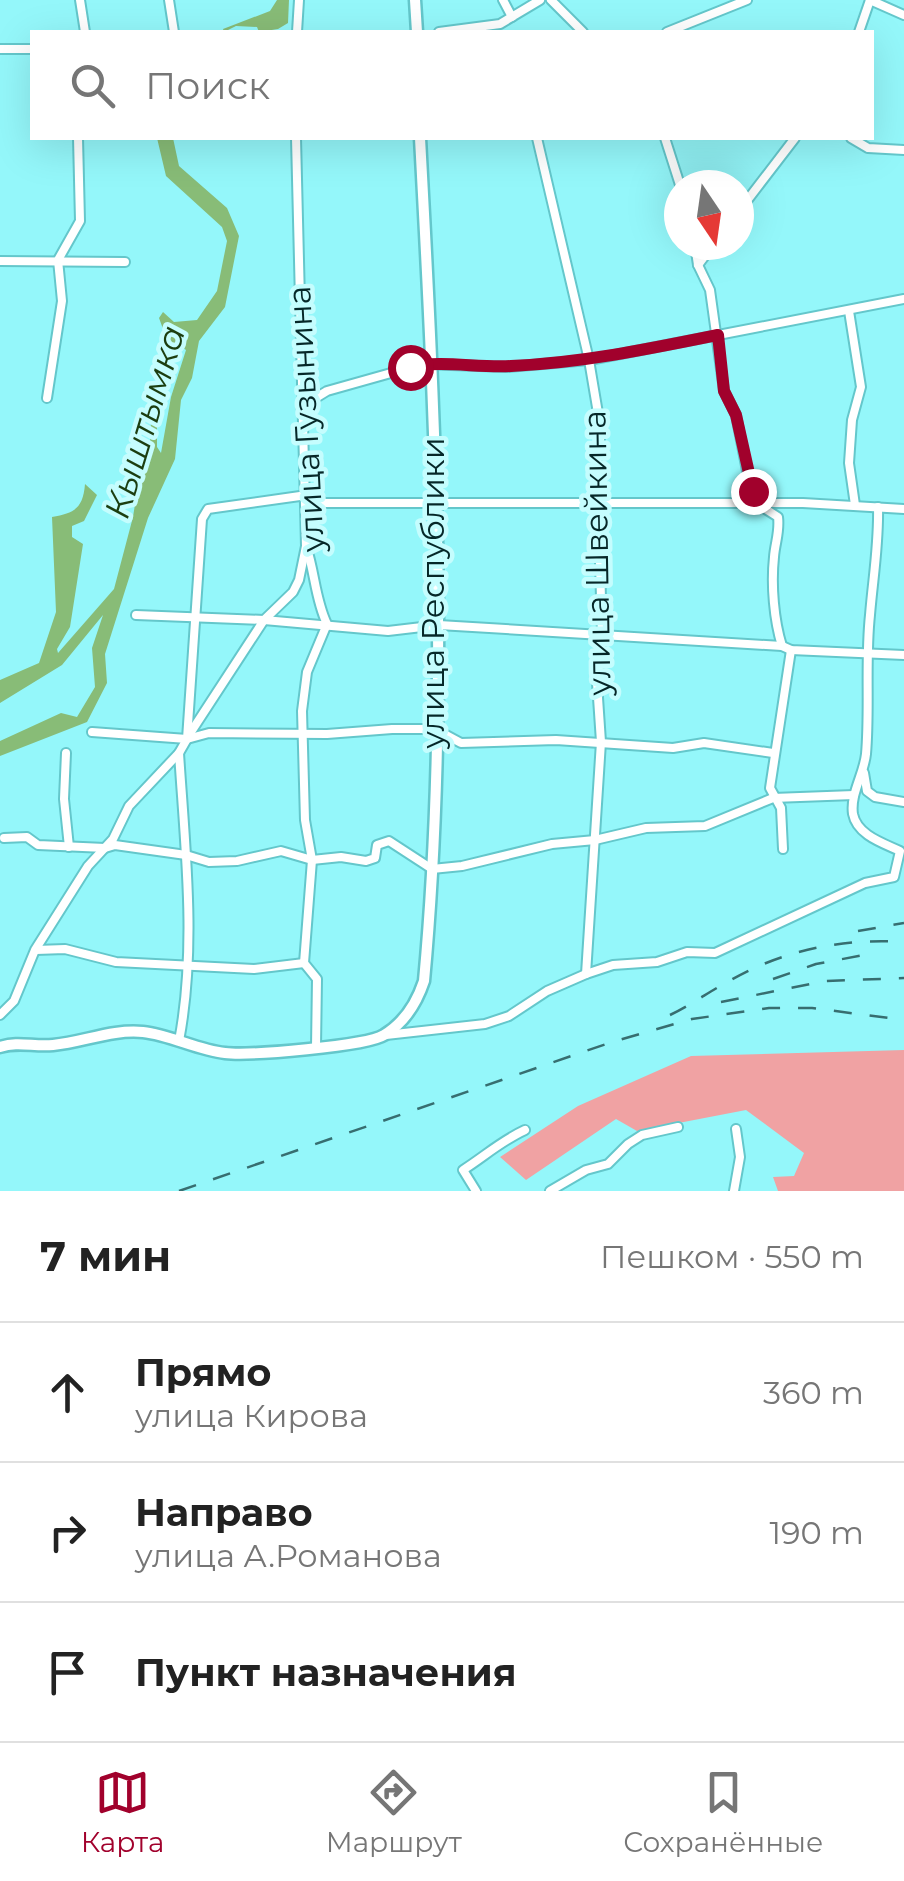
<!DOCTYPE html>
<html lang="ru">
<head>
<meta charset="utf-8">
<style>
  :root { --surface:#fff; --page:#f2f2f2; --text:#222; --muted:#767676; --line:#e0e0e0; --accent:#a1012c }
  body { margin:0; font-family:Montserrat,sans-serif; background:var(--page); color:var(--text) }
  .compass { position:absolute; left:664px; top:170px; width:90px; height:90px; border-radius:50%; background:var(--surface); box-shadow:0 10px 40px #0002; rotate:167deg }
  .stop { position:absolute; width:30px; height:30px; margin:-22px; border:8px solid #a1012c; border-radius:50%; background:#fff }
  .stop.end { background:#a1012c; border-color:#fff; box-shadow:0 2px 10px #0008 }
  .list { margin:0; padding:0; list-style:none }
  h2 { display:flex; justify-content:space-between; align-items:center; height:130px; margin:0; padding:0 40px; font-size:42px }
  h2 small { font-size:32px; font-weight:400; color:var(--muted) }
  .list li { display:grid; grid-template-columns:65px 1fr auto; gap:30px; align-items:center; box-sizing:border-box; height:140px; padding:0 40px; border-top:2px solid var(--line) }
  .list b { display:block; font-size:38px; white-space:nowrap }
  .list p { margin:0; font-size:32px; white-space:nowrap; color:var(--muted) }
  .list em { font-size:32px; font-style:normal; color:var(--muted) }
  .icon { flex:none; width:55px; height:55px; fill:none; stroke:currentColor; stroke-width:2; stroke-linecap:round; stroke-linejoin:round }
  .map { position:relative; flex:none; width:904px; height:1191px; overflow:hidden }
  .search { position:absolute; background:var(--surface); box-shadow:0 10px 40px #0002; left:30px; right:30px; top:30px; height:110px; display:flex; align-items:center; gap:25px; box-sizing:border-box; padding:0 35px; border-radius:0px; color:var(--muted); font-size:38px }
  .sheet { height:550px; background:var(--surface) }
  nav { display:flex; justify-content:space-around; align-items:center; box-sizing:border-box; height:140px; border-top:2px solid var(--line); background:var(--surface); font-size:28px; color:var(--muted) }
  nav a { display:grid; justify-items:center; gap:5px }
  nav .on { color:var(--accent) }
  .map>svg:first-child { display:block }
  .green { fill:#f0a2a3 }
  .water { fill:#88bc77; fill-rule:evenodd }
  .lines { fill:none; stroke-linecap:round; stroke-linejoin:round }
  .minor-casing { stroke:#64c7cb; stroke-width:12 }
  .major-casing { stroke:#64c7cb; stroke-width:15 }
  .minor { stroke:#fff; stroke-width:8 }
  .major { stroke:#fff; stroke-width:10 }
  .rail { stroke:#376e70; stroke-width:2.5; stroke-dasharray:18 18; stroke-linecap:butt }
  .route { stroke:#a1012c; stroke-width:12 }
  .labels { text-anchor:middle; stroke-width:9; stroke-linejoin:round; paint-order:stroke }
  .street-label { font-size:32px; fill:#062728; stroke:#c5fdfe }
  .water-label { font-size:35px; font-style:italic; fill:#1c3e10; stroke:#c5fdfe }
</style>
</head>
<body>
<div class="map">
<svg width="904" height="1191" viewBox="0 0 904 1191">
  <rect width="100%" height="100%" fill="#94f7fa"/>
  <path class="green" d="M904 1050V1191H778L773 1177 794 1176 804 1153 746 1110 637 1131 616 1119 526 1180 500 1157 578 1106 691 1056Z"/>
  <g class="water">
    <path d="M277 0H289L288 23 278 29 259 32 257 27 236 26 224 32 223 29 270 11Z"/>
    <path d="M157 138H173L179 166 227 208 239 236 225 307 199 341 192 378 181 400 175 459 148 518 105 654 107 683 87 722 0 756V741L61 713 77 717 95 687 92 648 103 615 62 665 0 703V680L39 663 56 612 52 517C75 513 83 508 85 484L97 495 84 521 72 526V537L83 544 70 627 57 649 58 653 114 589 133 517 141 466 150 443 152 399 166 337 159 318 163 312 174 322 197 320 217 291 227 241 222 227 166 176ZM182 347 186 350 171 397 161 453 157 447V410L169 355Z"/>
  </g>
  <g class="lines">
    <defs>
      <g id="minor">
        <path d="M80 0 85 32"/>
        <path d="M169 0 174 32"/>
        <path d="M503 0 512 17"/>
        <path d="M551 0 583 32"/>
        <path d="M870 0 904 15"/>
        <path d="M297 32 299 0"/>
        <path d="M439 32 500 24 540 0"/>
        <path d="M667 32 747 0"/>
        <path d="M859 32 870 0"/>
        <path d="M0 49H32"/>
        <path d="M296 138 306 546C315 572 315 599 327 624L307 672 302 711 305 820 312 860 304 963 317 979 316 1047"/>
        <path d="M537 138 589 360 601 431 595 474 598 489 602 635 597 683 601 742 586 974"/>
        <path d="M665 138 680 185"/>
        <path d="M851 138 868 148 904 150"/>
        <path d="M739 211 795 138"/>
        <path d="M695 245 698 265 710 290 724 391 736 415 748 476 756 503 778 517C780 532 775 543 774 557 771 585 774 620 782 646"/>
        <path d="M0 261 125 262"/>
        <path d="M698 265 713 245"/>
        <path d="M849 311 861 387 852 420 849 463 855 505"/>
        <path d="M47 398 62 301 58 260 80 221 78 138"/>
        <path d="M301 407 327 391 423 364 507 367 589 360 904 299"/>
        <path d="M136 615 264 620 388 631 439 625 782 646 791 650 904 655"/>
        <path d="M92 732 187 739 209 733 327 734 392 729H435L461 743 556 740 673 748 704 743 773 753"/>
        <path d="M189 735 264 620 293 592 299 580 306 546"/>
        <path d="M66 753 64 799 69 847"/>
        <path d="M864 773 867 791 875 797 904 802"/>
        <path d="M4 838 27 837 38 845 105 848 115 845 186 855 209 862 237 861 281 851 312 860 341 857 366 861 375 858 377 845 389 841 432 869 462 866 552 844 595 840 646 828 705 826 773 798 854 795"/>
        <path d="M783 849 781 808 770 788 791 650"/>
        <path d="M36 950 65 949 116 962 254 969 304 963"/>
        <path d="M0 1015 14 1001 35 950 88 866 113 839 129 806 179 753"/>
        <path d="M386 1035 485 1024 509 1016 547 991 586 974 613 965 657 962 687 952 715 953 865 883 894 877 900 851C883 843 857 835 853 814 850 794 864 774 866 754 870 708 865 661 870 615 873 578 879 544 878 507"/>
        <path d="M179 1041C197 947 185 847 179 753L187 739 202 519 208 509 307 495 325 503H803L904 509"/>
        <path d="M476 1191 463 1170C485 1156 501 1141 525 1130"/>
        <path d="M550 1191 586 1170 608 1164 628 1144 642 1135 678 1127"/>
        <path d="M734 1191 740 1157 736 1129"/>
      </g>
      <g id="major">
        <path d="M415 0 417 32"/>
        <path d="M0 1047C18 1041 34 1047 53 1045 84 1042 112 1029 143 1032 171 1035 197 1050 225 1053 248 1056 367 1046 384 1035 404 1023 417 1002 424 981 450 701 435 418 420 138"/>
      </g>
    </defs>
    <use href="#minor" class="minor-casing"/>
    <use href="#major" class="major-casing"/>
    <use href="#minor" class="minor"/>
    <use href="#major" class="major"/>
    <g class="rail">
      <path d="M858 931 904 923"/>
      <path d="M773 979 816 964 864 955"/>
      <path d="M721 1002 825 981 904 978"/>
      <path d="M670 1015C691 1005 710 991 731 980 783 950 844 938 904 942"/>
      <path d="M179 1191 612 1042 692 1019 769 1008H812L904 1020"/>
    </g>
  </g>
  <g class="lines">
    <path class="route" d="M410 367C442 360 477 368 511 366 581 363 649 349 718 335L724 391 736 415 753 491"/>
  </g>
  <g class="labels">
    <g class="street-label">
      <text transform="translate(306 419) rotate(-93)" y="11">улица Гузынина</text>
      <text transform="translate(597 553) rotate(-91)" y="11">улица Швейкина</text>
      <text transform="translate(433 593) rotate(-90)" y="11">улица Республики</text>
    </g>
    <g class="water-label">
      <text transform="translate(145 422) rotate(-73)" y="12">Кыштымка</text>
    </g>
  </g>
</svg>
<svg class="compass" viewBox="-18 -18 36 36"><path d="M0-13l5 13h-10z" fill="#e53935"/><path d="M0 13l5-13h-10z" fill="#767676"/></svg>
<div class="stop" style="left:410px;top:367px"></div>
<div class="stop end" style="left:753px;top:491px"></div>
<div class="search"><svg class="icon" aria-label="search" viewBox="0 0 24 24"><circle cx="10" cy="10" r="6"/><path d="M15 15l6 6"/></svg>Поиск</div>
</div>
<section class="sheet">
<h2>7 мин<small>Пешком · 550 m</small></h2>
<ul class="list">
<li><svg class="icon" aria-label="ahead" viewBox="0 0 24 24"><path d="M12 20V5M6 11l6-6 6 6"/></svg><div><b>Прямо</b><p>улица Кирова</p></div><em>360 m</em></li>
<li><svg class="icon" aria-label="right" viewBox="0 0 24 24"><path d="M7 20v-9h11M14 6l5 5-5 5"/></svg><div><b>Направо</b><p>улица А.Романова</p></div><em>190 m</em></li>
<li><svg class="icon" aria-label="arrive" viewBox="0 0 24 24"><path d="M6 21V4h12l-3 4 3 4H6"/></svg><div><b>Пункт назначения</b></div></li>
</ul>
</section>
<nav>
<a class="on"><svg class="icon" aria-label="map" viewBox="0 0 24 24"><path d="M3 6l6-2 6 2 6-2v14l-6 2-6-2-6 2zM9 4v14M15 6v14"/></svg>Карта</a>
<a><svg class="icon" aria-label="directions" viewBox="0 0 24 24"><path d="M12 3l9 9-9 9-9-9zM9 14v-3h6M13 9l2 2-2 2"/></svg>Маршрут</a>
<a><svg class="icon" aria-label="saved" viewBox="0 0 24 24"><path d="M7 4h10v16l-5-4-5 4z"/></svg>Сохранённые</a>
</nav>
</body>
</html>
